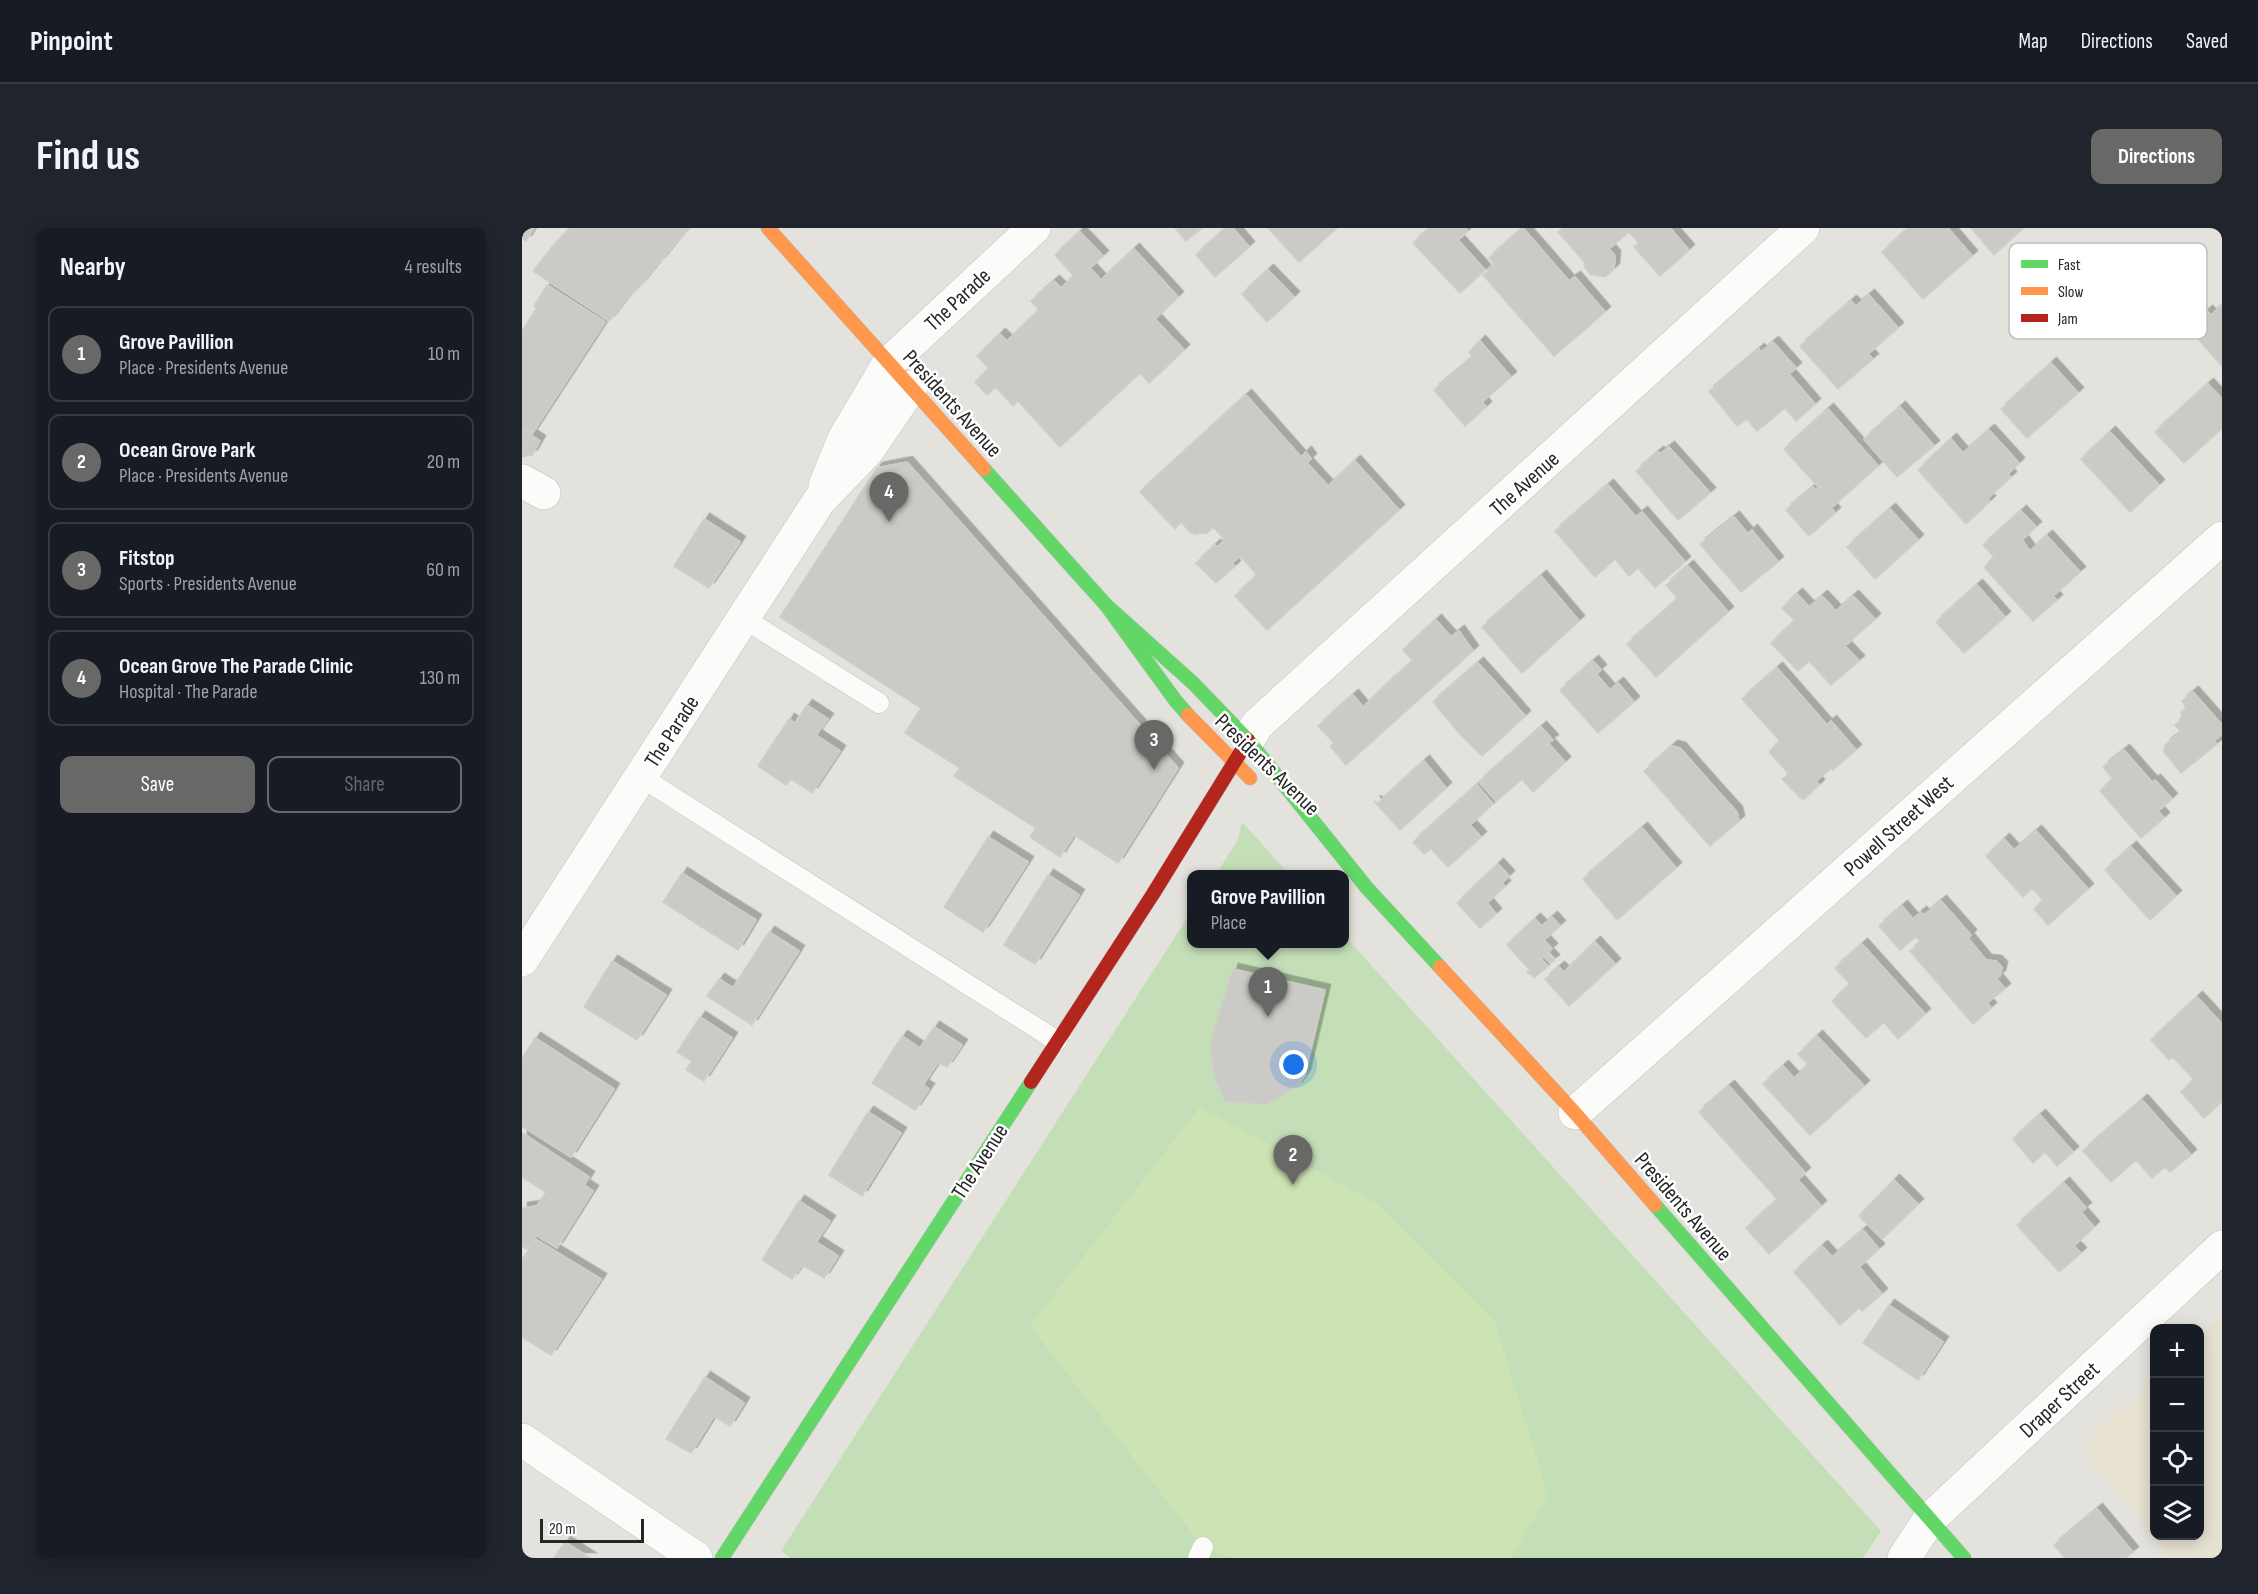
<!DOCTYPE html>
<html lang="en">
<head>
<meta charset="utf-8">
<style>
  :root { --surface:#171b24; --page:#20242c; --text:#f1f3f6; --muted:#9ea1a6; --line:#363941; --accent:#686866 }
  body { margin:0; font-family:"Sofia Sans Condensed",sans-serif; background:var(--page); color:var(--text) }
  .controls { position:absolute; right:18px; bottom:18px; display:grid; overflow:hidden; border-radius:12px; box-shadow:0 3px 15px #0003 }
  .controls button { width:54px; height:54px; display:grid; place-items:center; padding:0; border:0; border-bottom:2px solid var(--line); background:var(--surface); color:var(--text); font:30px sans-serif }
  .scale { position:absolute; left:18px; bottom:15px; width:104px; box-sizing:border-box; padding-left:6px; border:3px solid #262626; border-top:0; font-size:16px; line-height:21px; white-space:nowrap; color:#262626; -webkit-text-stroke:4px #fff; paint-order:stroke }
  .you { position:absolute; left:772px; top:837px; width:21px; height:21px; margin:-15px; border:4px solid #fff; border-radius:50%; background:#1a73e8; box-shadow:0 0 0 9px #1a73e833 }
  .badge { display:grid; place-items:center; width:39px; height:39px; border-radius:50%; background:var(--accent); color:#fff; font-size:20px; font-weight:700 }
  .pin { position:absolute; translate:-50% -50px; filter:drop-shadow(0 2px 3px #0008) }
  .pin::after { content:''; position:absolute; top:32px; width:21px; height:18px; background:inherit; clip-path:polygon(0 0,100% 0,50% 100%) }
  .popup { position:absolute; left:665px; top:642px; width:162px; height:78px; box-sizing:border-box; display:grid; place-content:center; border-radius:12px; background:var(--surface); filter:drop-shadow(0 2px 4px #0005); font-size:20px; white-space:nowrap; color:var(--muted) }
  .popup b { font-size:22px; color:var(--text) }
  .popup::after { content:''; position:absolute; left:50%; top:100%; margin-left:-12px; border:12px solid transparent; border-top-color:var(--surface) }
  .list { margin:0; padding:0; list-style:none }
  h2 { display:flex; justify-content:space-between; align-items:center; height:78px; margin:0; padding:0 24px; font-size:26px }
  h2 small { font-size:20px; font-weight:400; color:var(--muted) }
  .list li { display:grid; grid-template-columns:39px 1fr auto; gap:18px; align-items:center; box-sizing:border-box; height:96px; margin:0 12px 12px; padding:0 12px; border:2px solid var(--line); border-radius:12px }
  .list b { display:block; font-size:22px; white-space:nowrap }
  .list p { margin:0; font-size:20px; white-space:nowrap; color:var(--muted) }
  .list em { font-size:20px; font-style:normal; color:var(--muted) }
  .actions { display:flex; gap:12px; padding:18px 24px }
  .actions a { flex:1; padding:14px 0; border:2px solid var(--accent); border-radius:12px; text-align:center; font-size:21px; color:var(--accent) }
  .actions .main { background:var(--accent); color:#fff }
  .icon { flex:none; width:33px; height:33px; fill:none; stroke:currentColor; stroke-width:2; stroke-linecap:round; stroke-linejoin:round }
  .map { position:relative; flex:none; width:1700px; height:1330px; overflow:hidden; border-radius:12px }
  header { display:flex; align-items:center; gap:36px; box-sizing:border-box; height:84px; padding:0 30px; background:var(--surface); border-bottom:2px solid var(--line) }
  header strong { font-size:28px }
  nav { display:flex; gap:33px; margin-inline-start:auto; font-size:21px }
  .intro { display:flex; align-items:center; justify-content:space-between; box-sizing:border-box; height:144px; padding:0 36px }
  h1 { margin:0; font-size:42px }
  .button { padding:15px 27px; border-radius:12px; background:var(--accent); color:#fff; font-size:21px; font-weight:700 }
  main { display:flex; gap:36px; padding:0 36px }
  aside { flex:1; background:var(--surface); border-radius:12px; box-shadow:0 3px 15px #0003 }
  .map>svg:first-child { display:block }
  .education { fill:#e7e1d1 }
  .green { fill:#c4dfb7 }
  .pitch { fill:#cde3b4 }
  .building { fill:#cccac6; stroke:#cfcdc8; stroke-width:1.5; filter:url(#shadow) }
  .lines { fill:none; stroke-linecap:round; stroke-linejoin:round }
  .lane-casing { stroke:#c2c1c1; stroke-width:21 }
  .street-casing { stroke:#c2c1c1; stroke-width:34 }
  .fast-casing { stroke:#c2c1c1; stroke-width:15 }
  .slow-casing { stroke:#c2c1c1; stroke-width:15 }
  .jam-casing { stroke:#c2c1c1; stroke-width:15 }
  .lane { stroke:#fbfbfa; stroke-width:20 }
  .street { stroke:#fbfbfa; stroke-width:33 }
  .fast { stroke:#63d668; stroke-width:14 }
  .slow { stroke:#ff974d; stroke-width:14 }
  .jam { stroke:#b3261e; stroke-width:14 }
  .labels { text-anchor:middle; stroke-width:5; stroke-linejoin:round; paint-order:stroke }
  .street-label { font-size:22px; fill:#262626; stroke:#fff }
  .key { fill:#fff; stroke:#bebebe; stroke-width:1.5 }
  .key-label { font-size:16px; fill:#262626 }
</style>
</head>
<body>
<header>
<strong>Pinpoint</strong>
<nav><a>Map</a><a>Directions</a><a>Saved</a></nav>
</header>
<div class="intro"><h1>Find us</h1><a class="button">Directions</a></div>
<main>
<aside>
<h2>Nearby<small>4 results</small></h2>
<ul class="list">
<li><span class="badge">1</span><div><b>Grove Pavillion</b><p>Place · Presidents Avenue</p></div><em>10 m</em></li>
<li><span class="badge">2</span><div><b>Ocean Grove Park</b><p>Place · Presidents Avenue</p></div><em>20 m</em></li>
<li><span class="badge">3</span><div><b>Fitstop</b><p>Sports · Presidents Avenue</p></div><em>60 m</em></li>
<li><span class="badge">4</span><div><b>Ocean Grove The Parade Clinic</b><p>Hospital · The Parade</p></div><em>130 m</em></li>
</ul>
<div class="actions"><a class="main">Save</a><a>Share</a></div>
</aside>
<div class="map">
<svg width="1700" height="1330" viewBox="0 0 1700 1330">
  <defs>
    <filter id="shadow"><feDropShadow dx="5.5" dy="-5.5" stdDeviation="0" flood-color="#0004"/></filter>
  </defs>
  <rect width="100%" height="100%" fill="#e4e2dc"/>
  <path class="education" d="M1700 1087V1330H1649L1558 1220 1632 1150V1308H1678V1108Z"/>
  <g class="green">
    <path d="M720 594 767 646H694L716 612Z"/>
    <path d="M669 684 670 716H822L823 708 1359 1303 1341 1330H269L259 1323Z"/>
  </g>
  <path class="pitch" d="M678 879 854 975 972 1092 1026 1267 989 1330H710L681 1319 508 1098Z"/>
  <g class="building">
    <path d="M0 0H12L4 13 0 10Z"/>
    <path d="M48 0 109 51 120 55 102 74 93 72 30 19Z"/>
    <path d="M48 0H90L127 31 137 34 120 55 109 51Z"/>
    <path d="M90 0H131L144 11 154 14 138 34 136 33 127 31Z"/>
    <path d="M131 0H167L154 14 144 11Z"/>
    <path d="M653 0H680L664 13Z"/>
    <path d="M704 0H711L727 19 693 49 674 27Z"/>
    <path d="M746 0H815L777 34Z"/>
    <path d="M908 0H943L946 3 936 12 963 42 938 65 891 15Z"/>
    <path d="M1001 0 1047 53 1053 49 1083 84 1032 128 961 47 973 37 967 30Z"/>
    <path d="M1041 0H1148L1167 22 1138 48 1112 19 1117 15 1107 4 1087 21 1093 28 1092 41 1083 49 1068 46 1062 38 1064 36 1036 4Z"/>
    <path d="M1387 0H1426L1450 28 1401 71 1360 24Z"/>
    <path d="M1449 0H1501L1472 27Z"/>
    <path d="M558 4 581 28 568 40 579 52 612 21 656 69 633 91 662 122 627 155 618 145 538 219 496 173 491 178 474 159 465 167 453 154 467 141 455 128 478 106 485 113 517 82 509 73 532 53 539 60 552 48 533 27Z"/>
    <path d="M30 19 93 72 102 74 87 93 11 43Z"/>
    <path d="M746 42 772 69 745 94 720 66Z"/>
    <path d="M25 57 83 94 10 206 0 200V103L15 80 12 78Z"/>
    <path d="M1347 67 1376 100 1346 126 1351 131 1316 161 1278 118 1329 73 1334 78Z"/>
    <path d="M1700 77V138L1666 100 1685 83 1689 87Z"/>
    <path d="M958 113 989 149 960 174 964 179 943 198 912 162 951 129 947 124Z"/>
    <path d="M1251 114 1274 140 1267 146 1293 176 1274 193 1263 180 1235 203 1225 191 1215 198 1187 163 1237 121 1239 124Z"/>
    <path d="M1529 135 1556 165 1505 210 1479 181Z"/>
    <path d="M1686 156 1700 171V200L1662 235 1633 204Z"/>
    <path d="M724 167 779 229 784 224 789 231 785 235 806 258 833 233 877 282 745 402 713 368 735 347 718 328 710 335 713 338 694 355 674 335 693 317 695 319 703 312 691 299 685 305 674 306 668 304 659 294 653 301 618 264Z"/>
    <path d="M1378 179 1412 218 1375 249 1342 211Z"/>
    <path d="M1306 181 1356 238 1309 280 1313 285 1287 308 1264 282 1291 259 1294 262 1297 260 1262 221Z"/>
    <path d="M0 202 10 208 0 222Z"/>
    <path d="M1467 202 1497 235 1486 246 1489 249 1465 271 1468 273 1444 296 1396 242 1429 211 1441 225Z"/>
    <path d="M1588 204 1637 257 1608 284 1559 231Z"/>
    <path d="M10 208 18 213 10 227 0 229V222Z"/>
    <path d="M1147 219 1188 265 1156 292 1114 243 1136 224 1138 226Z"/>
    <path d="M385 234 656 540 596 635 552 607 538 629 508 609 514 600 432 548 438 540 383 505 399 480 258 389 355 240Z"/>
    <path d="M1086 257 1114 289 1120 284 1163 334 1133 360 1116 340 1107 348 1093 331 1073 349 1033 303Z"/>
    <path d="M1368 281 1396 312 1353 351 1325 319Z"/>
    <path d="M1499 283 1514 299 1500 312 1508 323 1525 308 1558 344 1531 368 1535 372 1511 393 1462 339 1473 330 1461 317Z"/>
    <path d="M1212 289 1226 306 1230 302 1256 334 1219 364 1178 316Z"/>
    <path d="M182 291 218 314 187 360 152 338Z"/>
    <path d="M1166 338 1206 384 1134 449 1105 416 1156 371 1144 357Z"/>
    <path d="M1019 348 1057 393 1000 445 960 399Z"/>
    <path d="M1455 357 1483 389 1442 425 1414 394Z"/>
    <path d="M1275 366 1287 379 1300 368 1314 383 1331 368 1353 391 1323 418 1337 433 1309 457 1287 433 1276 443 1249 415 1273 393 1260 380Z"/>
    <path d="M914 392 929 409 937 403 951 423 885 482 863 458 891 433 881 422Z"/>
    <path d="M1071 433 1079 442 1074 446 1088 462 1096 455 1112 474 1076 505 1038 462Z"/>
    <path d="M956 435 983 465 937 505 911 474Z"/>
    <path d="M1255 440 1305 497 1309 493 1334 522 1311 542 1309 540 1294 553 1297 557 1281 572 1260 551 1267 546 1247 524 1258 513 1220 471Z"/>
    <path d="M863 458 885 482 824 537 808 518 812 515 796 498 831 467 841 479Z"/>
    <path d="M1671 464 1700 497V506L1692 513 1695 516 1659 545 1642 524 1643 517 1659 504 1653 497 1660 491 1659 484 1664 480 1660 473Z"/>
    <path d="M983 465 1003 488 960 528 937 505Z"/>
    <path d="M285 477 306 491 294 507 318 523 290 565 269 551 264 557 236 538 267 491 273 495Z"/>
    <path d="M1019 499 1031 512 1026 515 1043 534 1011 564 1000 551 974 573 957 554Z"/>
    <path d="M1150 518 1158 520 1187 553 1155 581 1122 543Z"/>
    <path d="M1602 522 1630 554 1633 552 1650 571 1636 583 1642 590 1619 610 1578 563 1591 551 1581 539Z"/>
    <path d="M902 533 924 560 878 602 852 573 856 575Z"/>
    <path d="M1187 553 1215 584 1217 593 1188 618 1155 581Z"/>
    <path d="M955 557 971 576 948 597 959 609 926 639 909 621 902 626 891 614Z"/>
    <path d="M1120 600 1154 640 1095 692 1061 651Z"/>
    <path d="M1514 603 1566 661 1526 697 1512 681 1521 672 1510 660 1501 669 1464 628 1482 611 1492 622Z"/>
    <path d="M466 609 506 634 461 704 422 679Z"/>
    <path d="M1609 619 1654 668 1628 692 1583 642Z"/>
    <path d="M976 636 987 648 980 655 983 658 965 675 974 686 958 700 935 675Z"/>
    <path d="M160 645 197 669 178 698 141 674Z"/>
    <path d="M526 647 557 667 513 736 482 717Z"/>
    <path d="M197 669 234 692 216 722 178 698Z"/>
    <path d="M1419 673 1449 707 1446 710 1464 732 1474 733 1480 739 1478 748 1474 750 1483 761 1465 775 1469 780 1451 796 1388 723 1399 714 1394 709 1378 722 1357 698 1380 678 1391 691 1399 684 1402 687Z"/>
    <path d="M1030 689 1038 698 1022 712 1030 721 1025 725 1032 732 1028 735 1022 729 1019 731 1026 738 1012 750 1005 744 1008 742 985 717 1013 691 1020 698Z"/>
    <path d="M247 704 277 723 253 761 223 741Z"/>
    <path d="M1073 714 1093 736 1047 778 1023 751 1037 739 1042 744Z"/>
    <path d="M1340 716 1403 786 1376 811 1362 794 1344 810 1310 773 1328 756 1313 740Z"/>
    <path d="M90 733 144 767 115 812 62 779Z"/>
    <path d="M223 741 253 761 230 797 185 768 197 751 211 760Z"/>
    <path d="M711 741 803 762 783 847 775 859 744 876 703 873 692 847 688 815Z"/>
    <path d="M1675 769 1700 796V873L1682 890 1659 864 1672 852 1651 829 1647 832 1629 812Z"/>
    <path d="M178 789 210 810 182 853 164 842 170 833 155 824Z"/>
    <path d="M412 799 440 817 425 839 416 834 401 857 407 861 393 882 350 855 380 808 398 820Z"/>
    <path d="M1295 808 1342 858 1288 907 1241 856 1261 838 1272 850 1287 837 1276 826Z"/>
    <path d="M13 810 92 861 49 929 0 898V831Z"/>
    <path d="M1207 858 1283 945 1255 971 1177 884Z"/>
    <path d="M1620 872 1669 927 1648 944 1643 939 1630 950 1614 932 1589 954 1561 923Z"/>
    <path d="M346 884 379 905 340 968 307 947Z"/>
    <path d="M1518 887 1551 924 1535 938 1523 924 1511 935 1491 911Z"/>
    <path d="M0 905 67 949 62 957 71 963 35 1020 14 1007 5 1021 0 1018V980L15 978 24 964 0 949Z"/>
    <path d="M1372 952 1396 976 1360 1011 1337 988Z"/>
    <path d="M1277 953 1299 978 1247 1026 1224 1000Z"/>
    <path d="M1542 955 1564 980 1559 984 1572 999 1552 1018 1559 1025 1537 1044 1495 997Z"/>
    <path d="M277 973 308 993 294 1014 316 1028 302 1050 280 1037 270 1051 240 1032Z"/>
    <path d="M1341 1002 1357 1021 1337 1039 1360 1066 1340 1083 1337 1080 1318 1097 1272 1044 1300 1018 1310 1029Z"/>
    <path d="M13 1011 79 1051 29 1127 0 1109V1032Z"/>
    <path d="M1367 1077 1421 1114 1396 1152 1341 1115Z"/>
    <path d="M183 1149 222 1175 208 1198 192 1188 169 1225 144 1211Z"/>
    <path d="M1575 1281 1611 1324 1603 1330H1543L1532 1317Z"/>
    <path d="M43 1314 68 1330H32Z"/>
  </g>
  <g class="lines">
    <defs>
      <g id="lane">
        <path d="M221 390 357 475"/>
        <path d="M119 549 535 813"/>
        <path d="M676 1330 681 1319"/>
      </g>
      <g id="street">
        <path d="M0 253 22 265"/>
        <path d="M303 258 322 211 367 135 512 0"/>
        <path d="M726 512 735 497 1281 0"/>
        <path d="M0 732 297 273 346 222 389 159"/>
        <path d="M1053 885 1700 310"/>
        <path d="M0 1212 174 1330"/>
        <path d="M1382 1330 1407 1292 1700 1019"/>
      </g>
      <g id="fast">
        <path d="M462 241 584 377 653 472 666 487"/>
        <path d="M584 377 671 455 726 512 845 660 918 739"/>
        <path d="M1133 977 1442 1330"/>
        <path d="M200 1330 509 854"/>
      </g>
      <g id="slow">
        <path d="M246 0 462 241"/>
        <path d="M666 487 728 550"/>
        <path d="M918 739 1053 885 1133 977"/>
      </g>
      <path id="jam" d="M509 854 631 666 726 512"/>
    </defs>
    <use href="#lane" class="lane-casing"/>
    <use href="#street" class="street-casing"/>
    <use href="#fast" class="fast-casing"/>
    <use href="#slow" class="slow-casing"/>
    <use href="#jam" class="jam-casing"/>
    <use href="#lane" class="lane"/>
    <use href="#street" class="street"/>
    <use href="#fast" class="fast"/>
    <use href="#slow" class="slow"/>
    <use href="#jam" class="jam"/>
  </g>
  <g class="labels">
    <g class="street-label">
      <text transform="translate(435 71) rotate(-43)" y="8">The Parade</text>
      <text transform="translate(431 175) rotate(48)" y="8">Presidents Avenue</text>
      <text transform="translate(1002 255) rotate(-42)" y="8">The Avenue</text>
      <text transform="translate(149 503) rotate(-57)" y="8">The Parade</text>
      <text transform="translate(746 536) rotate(44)" y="8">Presidents Avenue</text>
      <text transform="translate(1376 597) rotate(-42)" y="8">Powell Street West</text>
      <text transform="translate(457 933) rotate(-57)" y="8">The Avenue</text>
      <text transform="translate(1162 978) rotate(49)" y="8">Presidents Avenue</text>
      <text transform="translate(1537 1171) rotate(-43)" y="8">Draper Street</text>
    </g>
  </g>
  <rect x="1487" y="15" width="198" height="96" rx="9" class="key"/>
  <rect x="1499" y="32" width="27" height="8" fill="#63d668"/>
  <rect x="1499" y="59" width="27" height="8" fill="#ff974d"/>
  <rect x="1499" y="86" width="27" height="8" fill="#b3261e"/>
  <g class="key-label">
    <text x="1536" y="42">Fast</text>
    <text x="1536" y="69">Slow</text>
    <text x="1536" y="96">Jam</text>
  </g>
</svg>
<div class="controls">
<button>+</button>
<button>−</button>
<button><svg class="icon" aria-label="locate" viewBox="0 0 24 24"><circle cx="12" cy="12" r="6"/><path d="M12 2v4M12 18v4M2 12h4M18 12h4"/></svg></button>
<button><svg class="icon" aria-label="layers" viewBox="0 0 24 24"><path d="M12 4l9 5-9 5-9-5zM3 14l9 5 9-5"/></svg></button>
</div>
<div class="scale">20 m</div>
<div class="you"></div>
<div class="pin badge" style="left:746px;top:789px">1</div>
<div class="popup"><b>Grove Pavillion</b>Place</div>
<div class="pin badge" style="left:771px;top:957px">2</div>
<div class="pin badge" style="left:632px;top:542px">3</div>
<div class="pin badge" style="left:367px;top:294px">4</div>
</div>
</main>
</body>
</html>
